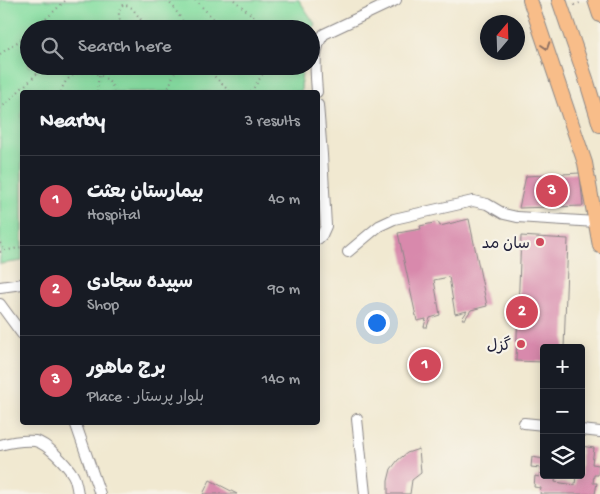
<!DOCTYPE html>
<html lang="en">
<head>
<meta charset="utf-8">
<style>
  :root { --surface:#171b24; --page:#242831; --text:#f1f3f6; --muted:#9ea1a6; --line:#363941; --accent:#d1495b }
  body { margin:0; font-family:"Gochi Hand","Playpen Sans Arabic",sans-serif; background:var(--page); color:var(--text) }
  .controls { position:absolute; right:15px; bottom:15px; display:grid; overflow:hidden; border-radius:5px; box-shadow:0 2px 12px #0003 }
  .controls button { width:45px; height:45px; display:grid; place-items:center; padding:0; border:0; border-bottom:1px solid var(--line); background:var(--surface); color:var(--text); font:25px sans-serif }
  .compass { position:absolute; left:480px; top:15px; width:45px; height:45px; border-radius:50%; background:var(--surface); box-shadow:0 2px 12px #0003; rotate:19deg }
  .you { position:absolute; left:376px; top:322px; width:18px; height:18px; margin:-12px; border:4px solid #fff; border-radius:50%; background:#1a73e8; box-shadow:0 0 0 8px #1a73e833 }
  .badge { display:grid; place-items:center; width:32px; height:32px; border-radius:50%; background:var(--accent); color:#fff; font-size:16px; font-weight:700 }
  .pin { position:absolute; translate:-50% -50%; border:2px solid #fff; box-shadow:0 1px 5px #0006 }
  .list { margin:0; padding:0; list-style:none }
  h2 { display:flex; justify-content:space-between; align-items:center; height:65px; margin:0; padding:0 20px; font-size:21px }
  h2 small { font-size:16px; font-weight:400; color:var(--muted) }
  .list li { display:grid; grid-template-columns:32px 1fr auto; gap:15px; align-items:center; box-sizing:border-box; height:90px; padding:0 20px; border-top:1px solid var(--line) }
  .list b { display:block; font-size:19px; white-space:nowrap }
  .list p { margin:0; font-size:16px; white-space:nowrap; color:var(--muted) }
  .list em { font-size:16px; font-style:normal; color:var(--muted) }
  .icon { flex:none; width:28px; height:28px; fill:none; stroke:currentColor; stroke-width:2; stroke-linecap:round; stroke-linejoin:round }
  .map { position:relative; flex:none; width:600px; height:494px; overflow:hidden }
  .search { position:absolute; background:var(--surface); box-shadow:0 2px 12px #0003; left:20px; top:20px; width:300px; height:55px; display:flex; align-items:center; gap:12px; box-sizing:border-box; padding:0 18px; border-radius:28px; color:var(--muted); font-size:19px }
  .panel { position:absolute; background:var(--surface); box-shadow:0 2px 12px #0003; left:20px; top:90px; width:300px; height:335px; border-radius:5px }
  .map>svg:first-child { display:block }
  .green { fill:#87dea2; stroke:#54806e }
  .building { fill:#d889ac }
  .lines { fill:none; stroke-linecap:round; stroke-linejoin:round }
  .minor-casing { stroke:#8a8686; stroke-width:12 }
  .major-casing { stroke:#8a8686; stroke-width:16 }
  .path { stroke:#8a8686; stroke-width:2; stroke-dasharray:1 4; stroke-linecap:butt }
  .minor { stroke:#fff; stroke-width:10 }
  .major { stroke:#f8bd89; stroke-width:14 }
  .oneway { stroke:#8d7062 }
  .poi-dot { fill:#d1495b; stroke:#f7f3e8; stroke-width:2 }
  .labels { text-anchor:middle; stroke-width:4.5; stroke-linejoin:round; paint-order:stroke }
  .poi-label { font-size:16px; fill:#22223b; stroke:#f7f3e8; text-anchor:end }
</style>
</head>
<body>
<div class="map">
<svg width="600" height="494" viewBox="0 0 600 494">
  <rect width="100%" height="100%" fill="#f7f3e8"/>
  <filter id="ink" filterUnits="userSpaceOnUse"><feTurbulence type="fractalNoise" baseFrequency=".02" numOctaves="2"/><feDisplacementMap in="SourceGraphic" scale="10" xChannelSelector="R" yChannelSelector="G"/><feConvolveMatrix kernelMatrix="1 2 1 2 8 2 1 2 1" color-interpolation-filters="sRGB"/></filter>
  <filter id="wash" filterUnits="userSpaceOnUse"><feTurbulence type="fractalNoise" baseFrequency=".0096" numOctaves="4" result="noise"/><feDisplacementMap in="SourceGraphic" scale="20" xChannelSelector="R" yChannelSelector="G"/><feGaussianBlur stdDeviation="1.12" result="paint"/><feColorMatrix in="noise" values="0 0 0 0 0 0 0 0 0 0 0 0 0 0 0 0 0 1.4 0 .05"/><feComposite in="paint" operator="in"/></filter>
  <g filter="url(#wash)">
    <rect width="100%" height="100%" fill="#f1e9d1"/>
    <path class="green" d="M0 0H299L315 24 311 32V29H29V66H302L301 92H22V261L0 264Z"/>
    <g id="blocks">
      <g class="building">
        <path d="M580 173 583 206 519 208 526 176Z"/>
        <path d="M469 219 487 306 471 310 465 319H462L467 311 455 314 449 277 434 280 440 315 430 318 427 327H424L426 319 417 321 398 233 421 229 420 226 438 222 440 226Z"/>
        <path d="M521 236 568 239 564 348H544V362L516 361Z"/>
        <path d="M581 446 594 448 592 464 599 465 598 475H594L593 483H597L595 494H540L541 488 534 487 535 476 539 477 540 468 531 467 532 457 544 459V475H556L555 482 575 485 576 475H581Z"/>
        <path d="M419 449 421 473 412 480 410 494H388V481L391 469 398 460 407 453Z"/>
        <path d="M210 480 237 494H203Z"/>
      </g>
    </g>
  </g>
  <g filter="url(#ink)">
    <use href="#blocks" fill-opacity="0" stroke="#8a8686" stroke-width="1"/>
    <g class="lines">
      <defs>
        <g id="minor">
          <path d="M317 92C316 75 312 48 324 34L396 0"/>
          <path d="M318 105 322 155 326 226 322 235 318 239"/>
          <path d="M348 252 379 226 394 219 473 201 487 204 504 214 517 217 596 222"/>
          <path d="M0 287 22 284"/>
          <path d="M0 304 22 334"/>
          <path d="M357 419 365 494"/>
          <path d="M75 422 100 494"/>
          <path d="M524 423 544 425"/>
          <path d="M581 430 600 432"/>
          <path d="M0 445C11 442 23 440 35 441 47 443 67 465 73 475 76 480 77 488 78 494"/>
        </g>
        <g id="major">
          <path d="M530 0 585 163 600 246"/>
          <path d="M559 0 586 79 600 125"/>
          <path d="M595 0 600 15"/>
        </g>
      </defs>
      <use href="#minor" class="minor-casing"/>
      <use href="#major" class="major-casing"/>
      <g class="path">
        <path d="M167 0 174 8 188 29"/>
        <path d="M195 0 224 29"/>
        <path d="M234 0 269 29"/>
        <path d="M574 5 583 2"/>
        <path d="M35 29 66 0"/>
        <path d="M123 29C120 21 115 10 124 4L132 8 148 29"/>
        <path d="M0 54 29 34"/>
        <path d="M204 66 230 92"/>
        <path d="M61 92C67 65 106 66 115 92"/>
        <path d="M97 92 99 74 105 66"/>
        <path d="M167 92 177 66"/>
        <path d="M251 92 268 66"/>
        <path d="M0 109 45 66"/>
        <path d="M0 243 6 251"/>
        <path d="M0 252 22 247"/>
      </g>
      <use href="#minor" class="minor"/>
      <use href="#major" class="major"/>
    </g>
    <defs><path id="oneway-chevron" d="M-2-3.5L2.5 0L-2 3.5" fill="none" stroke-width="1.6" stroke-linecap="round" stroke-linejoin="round" transform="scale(1.25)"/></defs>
    <use class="oneway" href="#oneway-chevron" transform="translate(546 46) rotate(72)"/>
  </g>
  <g class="poi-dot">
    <circle cx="540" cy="242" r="5"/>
    <circle cx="521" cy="344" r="5"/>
  </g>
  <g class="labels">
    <g class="poi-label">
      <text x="530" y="248">سان مد</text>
      <text x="511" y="350">گزل</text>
    </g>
  </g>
</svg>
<div class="controls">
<button>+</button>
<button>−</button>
<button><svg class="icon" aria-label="layers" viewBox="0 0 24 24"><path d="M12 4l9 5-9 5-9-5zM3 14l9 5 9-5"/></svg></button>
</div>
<svg class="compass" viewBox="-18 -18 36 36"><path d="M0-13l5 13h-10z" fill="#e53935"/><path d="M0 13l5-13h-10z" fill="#9ea1a6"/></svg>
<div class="you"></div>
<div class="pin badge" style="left:425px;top:365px">1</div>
<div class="pin badge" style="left:522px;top:312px">2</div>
<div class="pin badge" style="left:552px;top:191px">3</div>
<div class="search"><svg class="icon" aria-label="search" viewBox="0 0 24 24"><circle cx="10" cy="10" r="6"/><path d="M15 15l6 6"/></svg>Search here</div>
<section class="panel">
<h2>Nearby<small>3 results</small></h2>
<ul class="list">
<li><span class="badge">1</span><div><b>بیمارستان بعثت</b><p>Hospital</p></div><em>40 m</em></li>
<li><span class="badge">2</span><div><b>سپیده سجادی</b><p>Shop</p></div><em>90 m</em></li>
<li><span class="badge">3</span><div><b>برج ماهور</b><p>Place · بلوار پرستار</p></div><em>140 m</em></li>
</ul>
</section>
</div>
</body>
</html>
